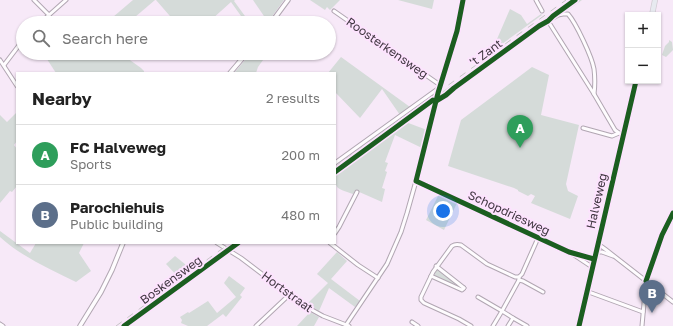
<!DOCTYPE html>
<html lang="en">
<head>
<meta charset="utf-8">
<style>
  :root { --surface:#fff; --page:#f6f6f6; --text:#222; --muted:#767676; --line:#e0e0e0; --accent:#807581 }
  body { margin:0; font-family:"Golos Text",sans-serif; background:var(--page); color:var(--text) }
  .controls { position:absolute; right:12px; top:12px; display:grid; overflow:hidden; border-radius:0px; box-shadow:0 1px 3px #0004 }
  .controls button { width:36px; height:36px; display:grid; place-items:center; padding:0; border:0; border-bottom:1px solid var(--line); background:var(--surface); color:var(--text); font:20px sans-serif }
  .you { position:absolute; left:443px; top:211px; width:14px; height:14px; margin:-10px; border:3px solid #fff; border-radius:50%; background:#1a73e8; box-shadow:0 0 0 6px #1a73e833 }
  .badge { display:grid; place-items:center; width:26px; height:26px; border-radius:50%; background:var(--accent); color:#fff; font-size:13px; font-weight:700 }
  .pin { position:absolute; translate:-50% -33px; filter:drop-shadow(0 1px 2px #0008) }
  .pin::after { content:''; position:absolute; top:21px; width:14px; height:12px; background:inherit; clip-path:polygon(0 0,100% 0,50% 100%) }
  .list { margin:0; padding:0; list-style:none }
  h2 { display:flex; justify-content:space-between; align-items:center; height:52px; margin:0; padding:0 16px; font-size:17px }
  h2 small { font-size:13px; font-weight:400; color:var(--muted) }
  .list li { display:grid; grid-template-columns:26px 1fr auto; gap:12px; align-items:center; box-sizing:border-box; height:60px; padding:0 16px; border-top:1px solid var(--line) }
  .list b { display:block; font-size:15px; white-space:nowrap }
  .list p { margin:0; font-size:13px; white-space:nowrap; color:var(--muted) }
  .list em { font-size:13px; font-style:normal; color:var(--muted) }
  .icon { flex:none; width:22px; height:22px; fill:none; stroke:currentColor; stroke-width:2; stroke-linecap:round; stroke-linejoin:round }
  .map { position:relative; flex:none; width:673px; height:326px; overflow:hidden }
  .search { position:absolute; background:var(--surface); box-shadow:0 1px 3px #0004; left:16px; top:16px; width:320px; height:44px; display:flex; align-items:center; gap:10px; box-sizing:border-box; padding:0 14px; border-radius:22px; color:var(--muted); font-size:15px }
  .panel { position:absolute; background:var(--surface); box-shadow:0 1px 3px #0004; left:16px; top:72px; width:320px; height:172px; border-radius:0px }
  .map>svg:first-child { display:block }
  .green { fill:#d5dbd9 }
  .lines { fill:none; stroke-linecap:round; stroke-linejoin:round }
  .minor-casing { stroke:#b1a6b2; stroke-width:5 }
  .tertiary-casing { stroke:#b1a6b2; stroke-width:5.5 }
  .primary-casing { stroke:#d2cbd3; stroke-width:6 }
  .minor { stroke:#fefcfe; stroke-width:3 }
  .tertiary { stroke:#fefcfe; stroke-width:3.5 }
  .primary { stroke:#e7eaf0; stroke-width:4.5 }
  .rail { stroke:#c7c4c7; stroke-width:1; stroke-dasharray:7 7; stroke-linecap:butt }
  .cycleway-casing { stroke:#fde3fe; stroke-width:8 }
  .cycleway { stroke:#1b5e20; stroke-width:5 }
  .labels { text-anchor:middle; stroke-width:4; stroke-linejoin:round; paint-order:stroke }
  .street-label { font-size:12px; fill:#403641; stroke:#fde3fe }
</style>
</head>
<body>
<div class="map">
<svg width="673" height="326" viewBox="0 0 673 326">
  <rect width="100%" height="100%" fill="#f7e9f8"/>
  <g class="green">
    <path d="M133 0H155L128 23H106Z"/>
    <path d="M156 0H235L234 1 250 23H246L231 2 211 20 213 23H176Z"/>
    <path d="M253 0H284L268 22Z"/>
    <path d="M310 0H340L330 10 327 7 325 10Z"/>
    <path d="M398 0H434L432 9Z"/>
    <path d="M571 0H582L568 10 557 14 444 96 439 98V94Z"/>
    <path d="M510 9 521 15 527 24 541 14 542 15 484 57 494 46Z"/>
    <path d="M669 40 672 42 673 50 666 57 662 55 665 46 669 42Z"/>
    <path d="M43 53H120L141 68 144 71V73H56Z"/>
    <path d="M251 53H268L258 67 256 73H234Z"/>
    <path d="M341 57 410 107 400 115 382 89 360 118 335 92V73H328Z"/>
    <path d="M532 67 549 75 541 115 579 125 566 184 568 191 578 196 570 219 531 203 535 196 531 194 528 196 518 191V190L514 188 448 166 461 120Z"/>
    <path d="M17 112V141L14 145 17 149V186L12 192 10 191 0 203V115L7 122Z"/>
    <path d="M403 121 427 130 422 148 395 135 385 162 388 163 385 171 387 172 382 188 385 189 382 202 357 191 353 194C336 188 335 190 335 171Z"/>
    <path d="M439 194 457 203 444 230 426 220Z"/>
    <path d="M0 231 30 253 36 243H84L79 253 91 271 76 282C50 269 22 257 0 237Z"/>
    <path d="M337 252 347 261 331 279 360 301 355 307 329 288 319 311 307 304 328 283 317 274Z"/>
    <path d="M175 256 191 269 179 278 166 264Z"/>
    <path d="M438 269 461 287H459L434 276 435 273Z"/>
    <path d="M229 276 245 288 240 295 242 297 226 317 223 314 207 326H188L181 323 182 320 180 317 188 312 189 313 208 301 217 313 236 297 224 283Z"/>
    <path d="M310 312 319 317 314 326H297Z"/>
  </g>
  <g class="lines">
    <defs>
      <g id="minor">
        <path d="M34 0 49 15"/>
        <path d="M536 0 542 11"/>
        <path d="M334 11 440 85"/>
        <path d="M548 21 594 94 615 130 619 133 623 135"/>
        <path d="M40 23 66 0"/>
        <path d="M0 60 17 86"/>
        <path d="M4 65 23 40"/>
        <path d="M436 101 446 95 454 88 539 26 558 15 563 14H568C576 23 592 57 594 69 595 77 595 86 594 94"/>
        <path d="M583 128 612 136 619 133"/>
        <path d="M335 163 439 88"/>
        <path d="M416 181 569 252 594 259"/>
        <path d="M335 233 339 227 357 192"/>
        <path d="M217 243 241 258 303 305 323 316 349 326"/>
        <path d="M330 243 358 265 378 278"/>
        <path d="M598 244 605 249 673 302"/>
        <path d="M596 252H602L613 256"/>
        <path d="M571 253 592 267"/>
        <path d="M436 266 464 288"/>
        <path d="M431 276 462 290 464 288"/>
        <path d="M519 280 523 281 543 292"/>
        <path d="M586 291 643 312"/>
        <path d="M478 297 502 311 519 280V277"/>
        <path d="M513 318 527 326"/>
        <path d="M412 322 418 326"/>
        <path d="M0 324 3 326"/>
        <path d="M346 325 387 264 401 232 407 213 416 181 439 88 457 31 463 0"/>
        <path d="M124 326 238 243"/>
        <path d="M256 326 289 295"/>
        <path d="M471 326 459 319 424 303 421 300V297L433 272 452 246C455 244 457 244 461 245L487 264 515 277H519L522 274 538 238"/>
        <path d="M493 326 502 311 513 318 508 326"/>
        <path d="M642 326 646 281 662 235 673 213"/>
      </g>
      <g id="tertiary">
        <path d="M271 23 288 0"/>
        <path d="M230 73 247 53"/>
        <path d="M80 326 101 292 112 270 123 243"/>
      </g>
      <g id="primary">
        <path d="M652 15 655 0"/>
        <path d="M579 326 636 81"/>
      </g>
    </defs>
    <use href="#minor" class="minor-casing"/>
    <use href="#tertiary" class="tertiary-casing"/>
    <use href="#primary" class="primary-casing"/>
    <use href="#minor" class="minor"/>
    <use href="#tertiary" class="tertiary"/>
    <use href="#primary" class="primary"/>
    <g class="rail">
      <path d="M335 167 566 0"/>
      <path d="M116 326 230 243"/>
    </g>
    <defs>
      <g id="cycleway">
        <path d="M463 0 457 31 438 93 416 181 569 252 594 259"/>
        <path d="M335 172 433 100 436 101 446 95 454 88 539 26 548 21 553 16 575 0"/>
        <path d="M646 281 662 235 673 213"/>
        <path d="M124 326 238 243"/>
        <path d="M579 326 636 81"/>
      </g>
    </defs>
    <use href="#cycleway" class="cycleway-casing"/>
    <use href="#cycleway" class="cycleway"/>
  </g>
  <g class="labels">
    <g class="street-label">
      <text transform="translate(387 48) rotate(35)" y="4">Roosterkensweg</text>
      <text transform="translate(486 53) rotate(-36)" y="4">'t Zant</text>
      <text transform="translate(597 201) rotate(-77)" y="4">Halveweg</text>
      <text transform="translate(509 213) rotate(25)" y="4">Schopdriesweg</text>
      <text transform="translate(171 280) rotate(-36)" y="4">Boskensweg</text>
      <text transform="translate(287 292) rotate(36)" y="4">Hortstraat</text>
    </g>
  </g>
</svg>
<div class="controls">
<button>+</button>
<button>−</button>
</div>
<div class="you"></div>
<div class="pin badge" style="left:520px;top:148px;background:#2e9e5b">A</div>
<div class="pin badge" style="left:652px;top:313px;background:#5c6f8a">B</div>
<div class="search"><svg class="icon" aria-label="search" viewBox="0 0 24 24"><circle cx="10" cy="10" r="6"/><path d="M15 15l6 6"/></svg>Search here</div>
<section class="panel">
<h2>Nearby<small>2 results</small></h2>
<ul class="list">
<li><span class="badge" style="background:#2e9e5b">A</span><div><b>FC Halveweg</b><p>Sports</p></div><em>200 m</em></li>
<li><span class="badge" style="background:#5c6f8a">B</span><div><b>Parochiehuis</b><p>Public building</p></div><em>480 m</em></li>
</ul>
</section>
</div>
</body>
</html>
